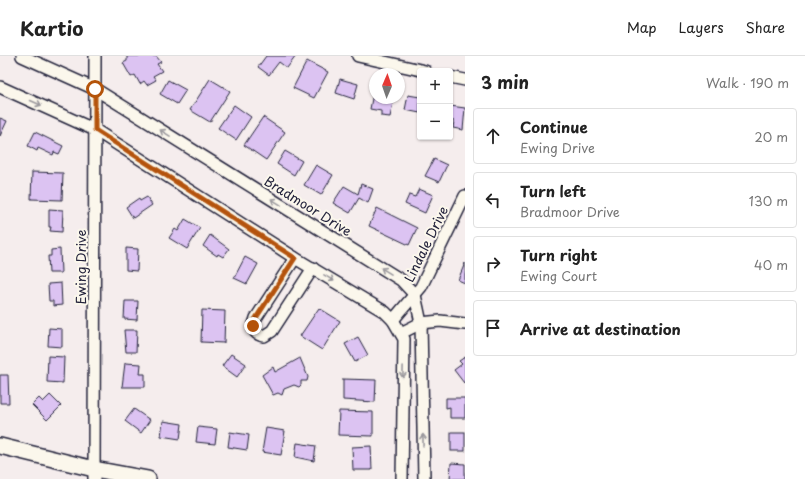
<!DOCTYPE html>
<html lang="en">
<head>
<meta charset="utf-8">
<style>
  :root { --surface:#fff; --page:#f6f6f6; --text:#222; --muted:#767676; --line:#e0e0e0 }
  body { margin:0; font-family:"Playpen Sans",sans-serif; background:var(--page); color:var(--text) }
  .controls { position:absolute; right:12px; top:12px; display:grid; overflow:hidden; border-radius:4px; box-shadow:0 1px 3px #0004 }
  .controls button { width:36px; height:36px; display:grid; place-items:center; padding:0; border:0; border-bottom:1px solid var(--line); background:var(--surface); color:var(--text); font:20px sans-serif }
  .compass { position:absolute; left:369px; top:12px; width:36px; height:36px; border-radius:50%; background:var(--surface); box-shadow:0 1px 3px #0004; rotate:2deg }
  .stop { position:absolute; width:12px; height:12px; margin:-9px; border:3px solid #b45309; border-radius:50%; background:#fff }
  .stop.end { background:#b45309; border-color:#fff; box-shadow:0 1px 4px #0008 }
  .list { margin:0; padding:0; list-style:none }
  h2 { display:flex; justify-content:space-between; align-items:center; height:52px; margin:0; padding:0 16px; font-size:17px }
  h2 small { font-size:13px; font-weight:400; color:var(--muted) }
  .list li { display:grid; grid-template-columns:26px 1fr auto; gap:12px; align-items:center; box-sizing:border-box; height:56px; margin:0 8px 8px; padding:0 8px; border:1px solid var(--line); border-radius:4px }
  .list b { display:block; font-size:15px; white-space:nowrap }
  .list p { margin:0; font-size:13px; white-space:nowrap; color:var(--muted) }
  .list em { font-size:13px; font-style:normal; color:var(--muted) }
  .icon { flex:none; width:22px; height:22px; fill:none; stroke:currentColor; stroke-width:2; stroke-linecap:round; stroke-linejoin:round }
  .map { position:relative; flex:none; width:465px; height:423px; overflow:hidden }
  header { display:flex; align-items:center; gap:24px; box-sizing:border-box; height:56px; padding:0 20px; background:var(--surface); border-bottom:1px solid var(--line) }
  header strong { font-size:19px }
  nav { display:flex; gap:22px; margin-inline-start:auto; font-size:14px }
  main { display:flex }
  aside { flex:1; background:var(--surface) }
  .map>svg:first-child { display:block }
  .building { fill:#dcc3f2; stroke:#22223b }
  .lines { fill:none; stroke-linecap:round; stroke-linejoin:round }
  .street-casing { stroke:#22223b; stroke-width:14 }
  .secondary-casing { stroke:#22223b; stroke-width:18 }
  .street { stroke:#fbf7ec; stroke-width:11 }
  .secondary { stroke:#fbf7ec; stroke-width:15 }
  .oneway { stroke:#99979c }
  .route { stroke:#b45309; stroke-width:5 }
  .labels { text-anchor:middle; stroke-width:4; stroke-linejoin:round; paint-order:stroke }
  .street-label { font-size:13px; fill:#22223b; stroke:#fbf7ec }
</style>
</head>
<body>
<header>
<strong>Kartio</strong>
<nav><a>Map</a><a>Layers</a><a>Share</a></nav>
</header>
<main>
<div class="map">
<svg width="465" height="423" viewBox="0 0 465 423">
  <rect width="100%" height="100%" fill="#f5eded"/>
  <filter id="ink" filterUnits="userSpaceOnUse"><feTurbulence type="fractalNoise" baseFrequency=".025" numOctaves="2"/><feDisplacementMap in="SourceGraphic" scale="8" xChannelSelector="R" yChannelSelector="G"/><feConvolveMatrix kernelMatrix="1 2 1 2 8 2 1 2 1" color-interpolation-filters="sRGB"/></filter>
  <g filter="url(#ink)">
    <g class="building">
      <path d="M127 0H156L161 6 157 8 162 15 153 20 156 24 147 29 144 25 140 28 135 19 131 21 123 7 127 5Z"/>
      <path d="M266 0H296L287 12 279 6 269 19 258 11Z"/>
      <path d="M307 5 328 16 314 42 293 32Z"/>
      <path d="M210 23 230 35 210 66 190 54Z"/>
      <path d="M340 23 358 28 354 43 336 37Z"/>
      <path d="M168 24 186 34 177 48 160 38Z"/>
      <path d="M374 32 375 42H394L390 61 381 60V55L370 53Z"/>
      <path d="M408 39 420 41V57L405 54Z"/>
      <path d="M234 49 251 61 236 84 218 72Z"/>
      <path d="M450 50 465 52 463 74 453 72 454 65 450 64Z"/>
      <path d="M263 61 285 76 266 104 244 89Z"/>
      <path d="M0 62 7 65 0 80Z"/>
      <path d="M35 76 63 90 59 98 54 96 53 99 38 92 37 95 28 90Z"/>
      <path d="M285 95 302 105 294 119 277 108Z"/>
      <path d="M434 103 447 109 439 126 425 120Z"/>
      <path d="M316 109 333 119 321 139 304 129Z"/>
      <path d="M32 116 63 117 62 144 31 143Z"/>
      <path d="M361 128 373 133 368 147 359 142 350 157 333 147 344 130 358 138Z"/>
      <path d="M419 133 433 139 425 157 405 148 409 139 415 141Z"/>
      <path d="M147 141 152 149 133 162 126 151 139 142 140 145Z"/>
      <path d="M377 152 417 172 409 189 369 170Z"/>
      <path d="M49 153 63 154 62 176 50 175 51 171H49Z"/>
      <path d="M185 163 200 172 187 193 169 182 175 173 178 175Z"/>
      <path d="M210 179 229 193 223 201 218 198 217 200 203 190Z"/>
      <path d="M126 192 138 193 137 215 126 214Z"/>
      <path d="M60 193 61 217H49L48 200H51V194Z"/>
      <path d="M245 201 258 208 247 228 234 222Z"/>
      <path d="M465 207V227L458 224Z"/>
      <path d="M61 227 62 249 53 250V245H49L48 228Z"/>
      <path d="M125 245H138L137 264 124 263Z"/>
      <path d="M319 252 340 265 322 294 300 280Z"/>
      <path d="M202 254 225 255 224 287 201 286Z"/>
      <path d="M49 272 62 273V291L48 290Z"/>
      <path d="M124 274H137L136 296H126Z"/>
      <path d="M358 281 368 299 355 306 345 288Z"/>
      <path d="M231 298 246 308 237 321 222 310Z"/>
      <path d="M48 300 64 301 63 327 47 326Z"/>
      <path d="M465 301V325L464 327 454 314 462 308 459 305Z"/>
      <path d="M300 302 308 321 307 325H301V329L299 331 294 329 284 333 282 339 278 337 273 339 262 319 273 311 275 316Z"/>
      <path d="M125 307 141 308 140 318H145V331H122Z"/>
      <path d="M0 319H8L9 347H0Z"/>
      <path d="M343 323 376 324 375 346 343 344Z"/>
      <path d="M50 339 61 350 47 364 32 349 39 342 43 346Z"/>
      <path d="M446 342H465V362H450V351L446 352Z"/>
      <path d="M134 353 150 364 141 377 125 365Z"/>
      <path d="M339 355 373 356V380L338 379Z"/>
      <path d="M163 365 182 368 180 383 161 380Z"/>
      <path d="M198 371 217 373 215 388 196 386Z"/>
      <path d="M266 372 285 375 281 399 262 396Z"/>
      <path d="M230 376 249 379 247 394 228 391Z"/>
      <rect x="451" y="376" width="14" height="19"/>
      <path d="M297 387 316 390 314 405 295 401Z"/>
      <path d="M371 390 372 414H353L352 391Z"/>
      <path d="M451 407 465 408V423H450Z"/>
    </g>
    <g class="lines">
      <defs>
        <g id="street">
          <path d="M22 0 95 33 401 224 415 239 421 267 424 423"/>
          <path d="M358 0 425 15"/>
          <path d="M450 21 465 24"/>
          <path d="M0 31 95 74 295 202 385 256 393 264 404 283 402 423"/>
          <path d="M295 202 256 262C252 272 253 278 264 280L272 275 313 212"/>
          <path d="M393 264 421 231 465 140"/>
          <path d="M401 277 421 267 440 265 465 268"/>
          <path d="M94 423 95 0"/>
        </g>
        <path id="secondary" d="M0 390 94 413 148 423"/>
      </defs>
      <use href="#street" class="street-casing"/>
      <use href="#secondary" class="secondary-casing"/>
      <use href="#street" class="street"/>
      <use href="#secondary" class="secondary"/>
    </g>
    <defs><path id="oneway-shaft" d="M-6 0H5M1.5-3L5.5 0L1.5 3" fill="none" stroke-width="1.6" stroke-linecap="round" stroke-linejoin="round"/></defs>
    <g class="oneway">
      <use href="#oneway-shaft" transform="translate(36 47) rotate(24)"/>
      <use href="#oneway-shaft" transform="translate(165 77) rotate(-148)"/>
      <use href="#oneway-shaft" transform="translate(276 146) rotate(-148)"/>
      <use href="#oneway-shaft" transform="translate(386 215) rotate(-148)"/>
      <use href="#oneway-shaft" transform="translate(329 222) rotate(31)"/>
      <use href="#oneway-shaft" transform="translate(403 316) rotate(91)"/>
      <use href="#oneway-shaft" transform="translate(423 384) rotate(-91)"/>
    </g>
  </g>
  <g class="lines" filter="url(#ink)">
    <path class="route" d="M95 33V74L295 202 256 262 253 270"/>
  </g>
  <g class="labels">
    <g class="street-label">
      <text transform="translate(308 150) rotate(32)" y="5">Bradmoor Drive</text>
      <text transform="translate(426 188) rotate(-64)" y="5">Lindale Drive</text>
      <text transform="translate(81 211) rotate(-90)" y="5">Ewing Drive</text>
    </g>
  </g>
</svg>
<div class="controls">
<button>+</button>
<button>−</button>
</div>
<svg class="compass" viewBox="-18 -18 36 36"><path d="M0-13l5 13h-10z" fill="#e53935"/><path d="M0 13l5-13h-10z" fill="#767676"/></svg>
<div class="stop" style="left:95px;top:33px"></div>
<div class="stop end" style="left:253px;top:270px"></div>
</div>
<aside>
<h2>3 min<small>Walk · 190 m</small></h2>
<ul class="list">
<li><svg class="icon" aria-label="ahead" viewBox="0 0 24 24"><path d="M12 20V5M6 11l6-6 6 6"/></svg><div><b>Continue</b><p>Ewing Drive</p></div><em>20 m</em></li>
<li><svg class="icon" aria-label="left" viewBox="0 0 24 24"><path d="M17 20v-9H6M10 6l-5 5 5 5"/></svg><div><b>Turn left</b><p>Bradmoor Drive</p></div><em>130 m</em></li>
<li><svg class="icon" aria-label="right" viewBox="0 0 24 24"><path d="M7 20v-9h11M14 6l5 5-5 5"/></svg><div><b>Turn right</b><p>Ewing Court</p></div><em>40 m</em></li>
<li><svg class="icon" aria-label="arrive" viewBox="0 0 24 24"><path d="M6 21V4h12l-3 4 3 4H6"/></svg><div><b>Arrive at destination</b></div></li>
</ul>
</aside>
</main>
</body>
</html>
